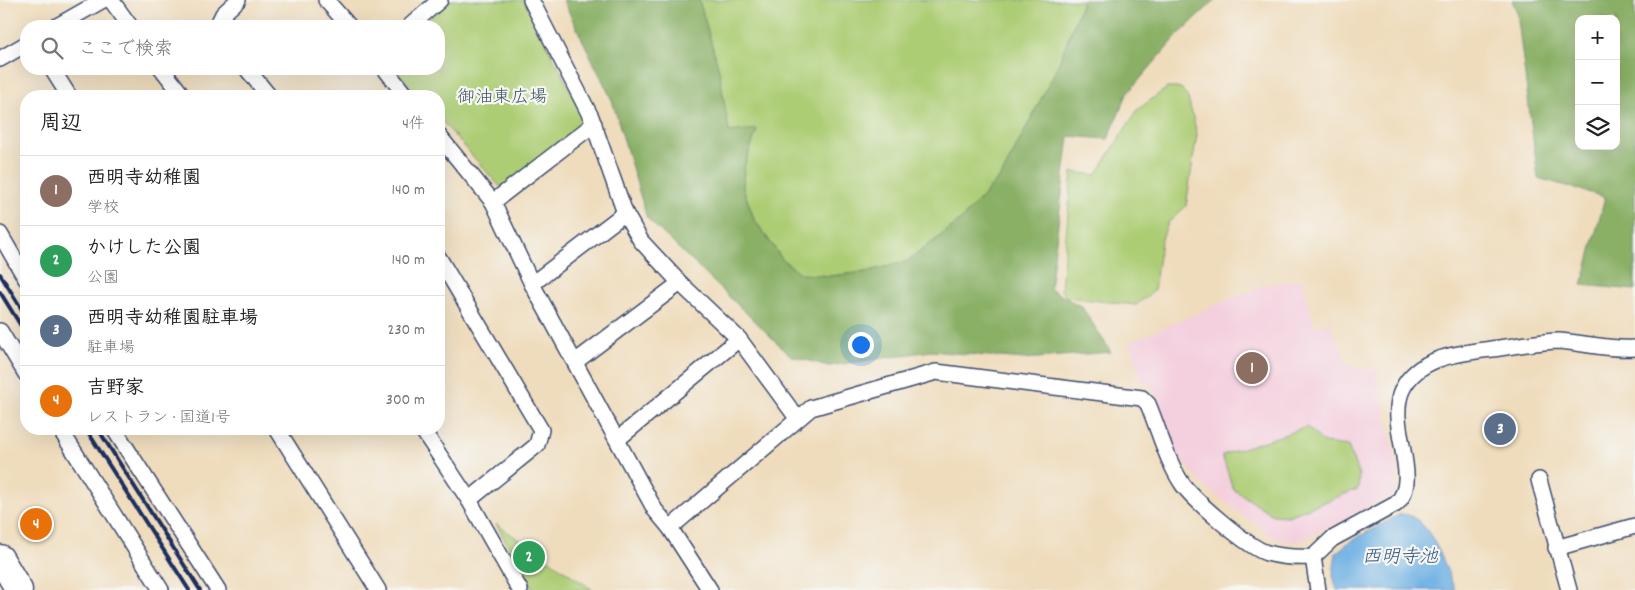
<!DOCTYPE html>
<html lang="ja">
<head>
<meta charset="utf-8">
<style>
  :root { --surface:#fff; --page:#f6f6f6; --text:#222; --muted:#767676; --line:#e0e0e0; --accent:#2563eb }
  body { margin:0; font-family:Dekko,"Klee One",sans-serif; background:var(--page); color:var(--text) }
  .controls { position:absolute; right:15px; top:15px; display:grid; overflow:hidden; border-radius:10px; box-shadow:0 5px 20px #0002 }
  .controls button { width:45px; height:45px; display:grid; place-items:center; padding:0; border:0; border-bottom:1px solid var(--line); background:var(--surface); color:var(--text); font:25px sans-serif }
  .you { position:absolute; left:860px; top:344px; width:18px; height:18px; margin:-12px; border:4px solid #fff; border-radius:50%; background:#1a73e8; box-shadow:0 0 0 8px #1a73e833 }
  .badge { display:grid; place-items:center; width:32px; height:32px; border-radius:50%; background:var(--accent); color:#fff; font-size:16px; font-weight:700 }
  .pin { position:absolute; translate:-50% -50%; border:2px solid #fff; box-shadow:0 1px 5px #0006 }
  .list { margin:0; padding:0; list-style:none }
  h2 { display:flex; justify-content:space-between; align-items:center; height:65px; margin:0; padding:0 20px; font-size:21px }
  h2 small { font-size:16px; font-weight:400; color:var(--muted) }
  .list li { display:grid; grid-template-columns:32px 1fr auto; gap:15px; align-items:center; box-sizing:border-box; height:70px; padding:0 20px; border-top:1px solid var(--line) }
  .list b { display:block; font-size:19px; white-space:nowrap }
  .list p { margin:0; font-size:16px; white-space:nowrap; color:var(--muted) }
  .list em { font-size:16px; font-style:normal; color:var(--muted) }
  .icon { flex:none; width:28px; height:28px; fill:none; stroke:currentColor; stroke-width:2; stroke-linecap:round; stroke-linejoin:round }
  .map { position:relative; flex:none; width:1635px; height:590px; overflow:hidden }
  .search { position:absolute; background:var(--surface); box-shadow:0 5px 20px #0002; left:20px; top:20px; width:425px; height:55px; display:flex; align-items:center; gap:12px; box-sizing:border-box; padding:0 18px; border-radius:20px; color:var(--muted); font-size:19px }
  .panel { position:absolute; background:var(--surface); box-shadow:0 5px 20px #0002; left:20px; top:90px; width:425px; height:345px; border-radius:20px }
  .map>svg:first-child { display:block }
  .built { fill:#f4cfde }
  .green { fill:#adcd75; stroke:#647e6a }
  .forest { fill:#8ab066; stroke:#527062; fill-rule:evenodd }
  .water { fill:#6eb0e3; stroke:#4470a0 }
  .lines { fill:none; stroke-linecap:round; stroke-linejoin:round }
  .minor-casing { stroke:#3b496c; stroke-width:18 }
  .trunk-casing { stroke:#3b496c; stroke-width:29 }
  .minor { stroke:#fff; stroke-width:15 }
  .trunk { stroke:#fff; stroke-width:26 }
  .rail { stroke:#1b2f5e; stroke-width:4 }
  .labels { text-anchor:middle; stroke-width:4.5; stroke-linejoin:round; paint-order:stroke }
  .park-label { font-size:18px; fill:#405664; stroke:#f6f6f2 }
  .water-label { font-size:19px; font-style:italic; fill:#345686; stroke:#f6f6f2 }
</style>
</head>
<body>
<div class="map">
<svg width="1635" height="590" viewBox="0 0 1635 590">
  <rect width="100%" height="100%" fill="#f6f6f2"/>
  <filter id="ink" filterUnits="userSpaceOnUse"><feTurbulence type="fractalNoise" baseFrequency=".02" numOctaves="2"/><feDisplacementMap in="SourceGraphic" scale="10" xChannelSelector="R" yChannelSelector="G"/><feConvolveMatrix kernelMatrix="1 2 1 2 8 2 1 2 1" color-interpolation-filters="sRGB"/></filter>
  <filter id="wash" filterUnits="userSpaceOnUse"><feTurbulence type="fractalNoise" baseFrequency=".0096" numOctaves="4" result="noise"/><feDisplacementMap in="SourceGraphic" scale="20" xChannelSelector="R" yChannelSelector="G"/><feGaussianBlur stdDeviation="1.12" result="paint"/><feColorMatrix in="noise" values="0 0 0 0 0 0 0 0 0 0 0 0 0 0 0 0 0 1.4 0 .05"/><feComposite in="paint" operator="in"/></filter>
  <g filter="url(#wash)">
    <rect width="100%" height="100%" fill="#efdcbc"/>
    <path class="built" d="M1302 279 1315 327 1330 322 1347 364 1358 369 1376 368 1397 468 1395 494 1298 542 1275 539 1201 484 1176 451 1152 386 1141 382 1130 342 1263 285Z"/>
    <g class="green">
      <path d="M451 0H524L584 117 582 125 501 188 439 118V96H419L395 69H439V26H421Z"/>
      <path d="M699 0H1083L1057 68 1002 175 961 220 908 261 866 272 831 276 800 275 782 259 754 219 743 188 744 167 757 130 729 133 719 70Z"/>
      <path d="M1167 88H1181L1188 98 1197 134 1186 206 1168 223 1161 241 1154 291 1136 305 1066 297 1061 290 1072 172 1096 175 1137 110Z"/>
      <path d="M1307 427 1324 443 1348 446 1359 475 1358 489 1288 516 1273 515 1233 489 1222 455Z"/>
      <path d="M496 524 593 590H533Z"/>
    </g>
    <g class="forest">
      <path d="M563 0H699L719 70 729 132 757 129 744 167 743 188 754 219 782 259 801 274 831 276 866 272 908 261 961 220 1002 175 1057 68 1083 0H1215L1178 35 1127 94 1108 139 1069 136 1050 289 1082 307 1111 352 1024 359 931 351 829 366 791 356 647 218 612 100Z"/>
      <path d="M1512 0H1635V290L1582 285 1605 197 1538 178 1517 12ZM1579 19H1616V146H1579Z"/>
    </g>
    <path class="water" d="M1401 514C1430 514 1445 567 1455 590H1337L1333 575 1336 553 1349 542Z"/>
  </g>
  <g filter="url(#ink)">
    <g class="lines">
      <defs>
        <g id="minor">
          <path d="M111 0 130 26"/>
          <path d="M326 0 349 26"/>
          <path d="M531 0 591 117 625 213 641 241 680 283 739 339 797 418"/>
          <path d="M57 26 103 0"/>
          <path d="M217 26 223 14 238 0"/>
          <path d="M410 26 440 0"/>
          <path d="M0 59 26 44"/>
          <path d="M52 69 69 96"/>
          <path d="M162 69 183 96"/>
          <path d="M247 69 269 96"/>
          <path d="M385 69 406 96"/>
          <path d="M439 136 493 202 532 284 655 510 670 528 710 590"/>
          <path d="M493 202 594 124"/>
          <path d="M0 234 26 279"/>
          <path d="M439 258 541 430 537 445 469 500"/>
          <path d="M532 284 625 213"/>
          <path d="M0 331 26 374"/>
          <path d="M575 362 680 283"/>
          <path d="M60 429 161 590"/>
          <path d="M114 429 218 590"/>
          <path d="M277 429 378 590"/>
          <path d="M422 429 469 500 520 590"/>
          <path d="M618 439 739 339"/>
          <path d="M1539 480 1569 590"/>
          <path d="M670 528 811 408 936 372 1142 398 1148 404C1159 430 1167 462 1183 485 1195 501 1249 548 1267 553 1282 557 1297 558 1313 557L1332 539 1396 504C1423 479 1386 426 1402 390 1420 352 1470 353 1506 347 1523 345 1542 341 1559 341 1585 343 1609 350 1635 348"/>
          <path d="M1556 548 1635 526"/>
          <path d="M1313 557 1318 590"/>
        </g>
        <path id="trunk" d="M0 558 19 590"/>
      </defs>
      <use href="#minor" class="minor-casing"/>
      <use href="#trunk" class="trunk-casing"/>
      <use href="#minor" class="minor"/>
      <use href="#trunk" class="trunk"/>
      <g class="rail">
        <path d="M0 274 26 316"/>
        <path d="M0 292 26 334"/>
        <path d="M86 429 189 590"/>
        <path d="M98 429 200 590"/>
      </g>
    </g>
  </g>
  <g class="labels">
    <g class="park-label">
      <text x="502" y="102">御油東広場</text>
    </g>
    <g class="water-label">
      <text x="1400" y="562">西明寺池</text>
    </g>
  </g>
</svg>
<div class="controls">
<button>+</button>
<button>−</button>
<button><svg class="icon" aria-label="layers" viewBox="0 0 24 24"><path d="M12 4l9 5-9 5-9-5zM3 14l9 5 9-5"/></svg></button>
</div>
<div class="you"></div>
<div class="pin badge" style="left:1252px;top:368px;background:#8d6e63">1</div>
<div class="pin badge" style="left:529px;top:557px;background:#2e9e5b">2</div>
<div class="pin badge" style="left:1500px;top:429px;background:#5c6f8a">3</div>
<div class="pin badge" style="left:36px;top:524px;background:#e8710a">4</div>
<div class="search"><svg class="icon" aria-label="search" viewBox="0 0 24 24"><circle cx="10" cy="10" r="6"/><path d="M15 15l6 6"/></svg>ここで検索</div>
<section class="panel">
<h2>周辺<small>4件</small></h2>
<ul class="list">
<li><span class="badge" style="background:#8d6e63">1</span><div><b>西明寺幼稚園</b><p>学校</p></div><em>140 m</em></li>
<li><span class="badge" style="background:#2e9e5b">2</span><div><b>かけした公園</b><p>公園</p></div><em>140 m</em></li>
<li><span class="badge" style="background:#5c6f8a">3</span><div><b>西明寺幼稚園駐車場</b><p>駐車場</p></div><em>230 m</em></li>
<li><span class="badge" style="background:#e8710a">4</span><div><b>吉野家</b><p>レストラン · 国道1号</p></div><em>300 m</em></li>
</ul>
</section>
</div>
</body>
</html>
